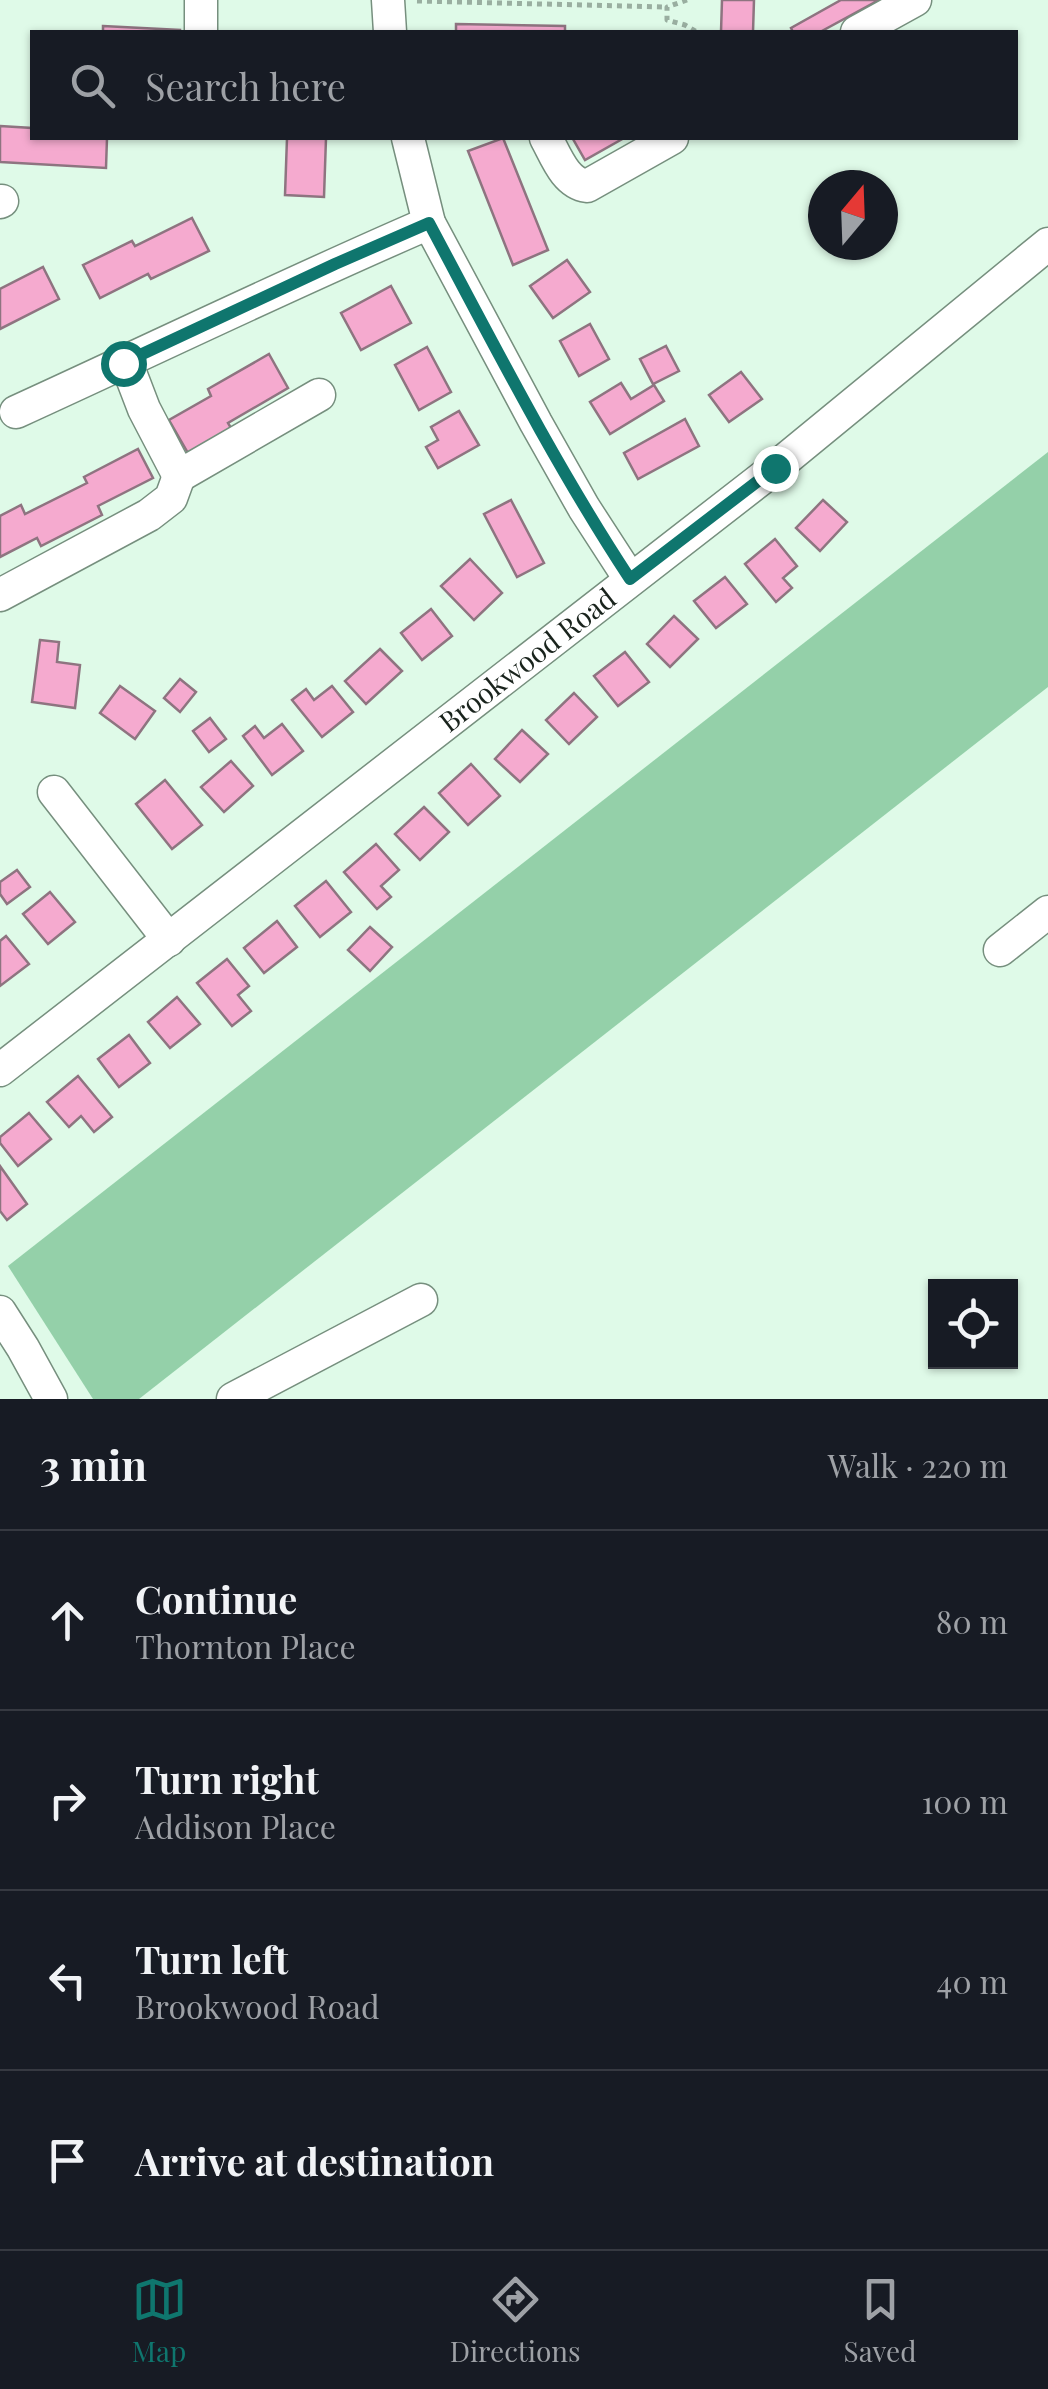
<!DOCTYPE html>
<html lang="en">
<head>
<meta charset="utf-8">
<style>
  :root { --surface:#171b24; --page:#242831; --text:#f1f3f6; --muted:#9ea1a6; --line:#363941; --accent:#0f766e }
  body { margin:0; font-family:"Playfair Display",serif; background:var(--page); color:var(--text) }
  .controls { position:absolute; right:30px; bottom:30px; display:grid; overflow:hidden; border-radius:0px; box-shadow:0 2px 8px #0004 }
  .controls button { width:90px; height:90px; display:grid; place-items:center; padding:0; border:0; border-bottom:2px solid var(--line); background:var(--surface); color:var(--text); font:50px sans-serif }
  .compass { position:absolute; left:808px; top:170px; width:90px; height:90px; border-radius:50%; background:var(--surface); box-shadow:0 2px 8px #0004; rotate:19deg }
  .stop { position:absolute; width:30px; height:30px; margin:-22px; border:8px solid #0f766e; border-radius:50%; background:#fff }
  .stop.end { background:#0f766e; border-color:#fff; box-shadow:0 2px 10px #0008 }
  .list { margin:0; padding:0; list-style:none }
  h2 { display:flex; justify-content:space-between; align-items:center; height:130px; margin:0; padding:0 40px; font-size:42px }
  h2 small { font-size:32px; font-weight:400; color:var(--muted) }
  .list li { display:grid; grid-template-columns:65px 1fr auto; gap:30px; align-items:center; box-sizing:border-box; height:180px; padding:0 40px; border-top:2px solid var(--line) }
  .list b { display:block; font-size:38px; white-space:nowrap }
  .list p { margin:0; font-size:32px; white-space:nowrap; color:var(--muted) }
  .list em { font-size:32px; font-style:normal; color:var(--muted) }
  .icon { flex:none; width:55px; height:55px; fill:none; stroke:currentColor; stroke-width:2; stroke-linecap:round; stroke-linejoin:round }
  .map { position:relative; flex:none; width:1048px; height:1399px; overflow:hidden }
  .search { position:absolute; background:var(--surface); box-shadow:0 2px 8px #0004; left:30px; right:30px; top:30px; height:110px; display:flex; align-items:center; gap:25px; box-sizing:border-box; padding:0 35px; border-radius:0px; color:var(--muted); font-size:38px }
  .sheet { height:850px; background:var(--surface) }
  nav { display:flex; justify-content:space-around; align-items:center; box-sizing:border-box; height:140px; border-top:2px solid var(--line); background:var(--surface); font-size:28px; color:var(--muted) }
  nav a { display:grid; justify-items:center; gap:5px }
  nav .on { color:var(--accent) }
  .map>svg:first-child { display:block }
  .green { fill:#94d0a9 }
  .building { fill:#f5aacf; stroke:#8e7480; stroke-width:2.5 }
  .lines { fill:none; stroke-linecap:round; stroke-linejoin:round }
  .minor-casing { stroke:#768f7e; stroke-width:35 }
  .path { stroke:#99aea0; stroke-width:5; stroke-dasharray:5 5; stroke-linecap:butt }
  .minor { stroke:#fff; stroke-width:32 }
  .route { stroke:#0f766e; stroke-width:12 }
  .labels { text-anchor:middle; stroke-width:8; stroke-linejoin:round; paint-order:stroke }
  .street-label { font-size:28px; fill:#19231c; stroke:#fff }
</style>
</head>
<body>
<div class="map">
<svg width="1048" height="1399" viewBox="0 0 1048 1399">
  <rect width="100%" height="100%" fill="#dffae8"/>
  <path class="green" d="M1048 452V687L139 1399H93L8 1266Z"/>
  <g class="building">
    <path d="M722 0H754L753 32H721Z"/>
    <path d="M841 0H879L820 32H793L791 28Z"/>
    <path d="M456 24 565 26V32H456Z"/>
    <path d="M103 26 180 30V32H103Z"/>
    <path d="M0 126 32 128V138H107L106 168 0 162Z"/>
    <path d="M287 138H326L324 197 285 195Z"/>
    <path d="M503 138 548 250 513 265 468 151Z"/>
    <path d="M575 138H624L585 160 573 139Z"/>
    <path d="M192 218 209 251 151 279 148 274 100 298 83 265 132 241 135 246Z"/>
    <path d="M567 260 590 292 553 318 530 286Z"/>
    <path d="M43 267 59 299 0 329V289Z"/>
    <path d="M391 286 411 323 361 350 341 313Z"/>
    <path d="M590 324 609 359 579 376 560 341Z"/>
    <path d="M666 346 679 371 653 384 640 359Z"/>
    <path d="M427 347 451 392 419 410 395 365Z"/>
    <path d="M269 354 288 388 228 423 231 428 188 453 169 420 211 396 208 389Z"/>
    <path d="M741 372 762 399 729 422 709 395Z"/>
    <path d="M621 383 631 399 654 385 664 401 610 434 590 402Z"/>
    <path d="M459 411 479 445 438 468 426 447 438 440 431 427Z"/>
    <path d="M685 419 699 446 638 479 624 453Z"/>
    <path d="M138 449 153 478 98 506 102 515 41 546 37 538 0 557V516L21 505 25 514 87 483 84 477Z"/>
    <path d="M511 500 544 563 517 577 484 514Z"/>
    <path d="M823 500 847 522 820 551 796 528Z"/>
    <path d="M775 539 797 566 783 578 792 588 776 602 745 564Z"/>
    <path d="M470 559 502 593 474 620 441 586Z"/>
    <path d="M725 577 747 604 716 628 694 601Z"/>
    <path d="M431 609 452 636 422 660 401 633Z"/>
    <path d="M674 616 698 639 670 667 647 644Z"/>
    <path d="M40 640 59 642 57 662 80 665 75 708 32 702Z"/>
    <path d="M380 649 402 671 366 704 345 681Z"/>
    <path d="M625 652 649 682 618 706 594 676Z"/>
    <path d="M180 679 196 692 180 712 164 698Z"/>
    <path d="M120 686 155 711 135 739 100 713Z"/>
    <path d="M332 686 353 712 322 737 292 700 306 689 314 700Z"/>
    <path d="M574 693 597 717 569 744 546 720Z"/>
    <path d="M210 718 226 739 209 752 193 731Z"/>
    <path d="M282 724 303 751 272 775 243 736 255 726 264 738Z"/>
    <path d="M522 730 548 754 520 782 495 759Z"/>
    <path d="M231 761 253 786 224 812 201 787Z"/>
    <path d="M471 764 500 796 468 825 439 793Z"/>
    <path d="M165 780 202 825 172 849 136 804Z"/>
    <path d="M424 807 449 832 420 860 395 834Z"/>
    <path d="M376 844 399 870 381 886 391 897 377 909 344 872Z"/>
    <path d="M17 870 30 887 7 904 0 894V882Z"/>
    <path d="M326 881 351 912 320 937 295 906Z"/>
    <path d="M50 892 75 922 48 944 23 914Z"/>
    <path d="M277 921 297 947 264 973 244 948Z"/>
    <path d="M370 927 392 947 370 971 348 950Z"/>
    <path d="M6 936 29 964 0 986V941Z"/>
    <path d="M227 959 249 986 238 995 251 1011 232 1026 197 983Z"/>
    <path d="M177 997 200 1024 170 1048 148 1022Z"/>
    <path d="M129 1035 150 1063 119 1087 98 1059Z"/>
    <path d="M78 1076 112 1117 94 1132 81 1116 69 1127 47 1102Z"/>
    <path d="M29 1113 51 1139 18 1166 0 1143V1137Z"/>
    <path d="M0 1166 27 1204 7 1220 0 1211Z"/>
  </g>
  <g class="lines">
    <defs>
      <g id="minor">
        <path d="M388 0 390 32"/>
        <path d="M201 32V0"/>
        <path d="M857 32 915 0"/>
        <path d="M408 138 429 223 536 423 584 508 630 579"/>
        <path d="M546 138C556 156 565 183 587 186L672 138"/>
        <path d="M0 202 2 201"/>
        <path d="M126 362 144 409 179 476 319 395"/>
        <path d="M16 412C154 349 290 283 429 223"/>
        <path d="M0 595 149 515 171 498 179 476"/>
        <path d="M54 792 169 940"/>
        <path d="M1000 950 1048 912"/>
        <path id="s1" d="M0 1070 775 468 1048 244"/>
        <path d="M0 1312 23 1348 51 1399"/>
        <path d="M233 1399 421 1300"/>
      </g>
    </defs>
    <use href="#minor" class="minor-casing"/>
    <g class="path">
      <path d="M687 0 667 7V20L685 25 697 32"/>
      <path d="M417 1 667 7"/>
    </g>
    <use href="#minor" class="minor"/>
  </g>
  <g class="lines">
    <path class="route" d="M123 363 335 264 429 223C493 343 555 465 630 579L775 468"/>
  </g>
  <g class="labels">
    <g class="street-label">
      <text dy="10" stroke="none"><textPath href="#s1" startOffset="668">Brookwood Road</textPath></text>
    </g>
  </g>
</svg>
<div class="controls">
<button><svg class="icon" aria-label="locate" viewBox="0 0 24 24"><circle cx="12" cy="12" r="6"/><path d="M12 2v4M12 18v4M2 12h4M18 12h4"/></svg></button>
</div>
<svg class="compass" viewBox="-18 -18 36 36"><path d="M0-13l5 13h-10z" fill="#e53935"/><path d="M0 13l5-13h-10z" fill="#9ea1a6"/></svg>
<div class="stop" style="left:123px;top:363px"></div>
<div class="stop end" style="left:775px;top:468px"></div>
<div class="search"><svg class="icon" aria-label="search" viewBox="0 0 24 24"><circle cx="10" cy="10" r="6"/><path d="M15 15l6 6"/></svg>Search here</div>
</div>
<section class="sheet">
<h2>3 min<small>Walk · 220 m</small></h2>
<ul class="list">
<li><svg class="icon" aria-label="ahead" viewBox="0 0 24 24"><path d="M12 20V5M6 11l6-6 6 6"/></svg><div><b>Continue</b><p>Thornton Place</p></div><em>80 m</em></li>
<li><svg class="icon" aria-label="right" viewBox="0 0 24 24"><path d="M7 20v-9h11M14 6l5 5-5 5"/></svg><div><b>Turn right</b><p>Addison Place</p></div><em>100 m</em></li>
<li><svg class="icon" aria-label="left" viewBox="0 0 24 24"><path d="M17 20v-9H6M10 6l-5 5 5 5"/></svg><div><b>Turn left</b><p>Brookwood Road</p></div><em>40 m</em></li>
<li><svg class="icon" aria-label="arrive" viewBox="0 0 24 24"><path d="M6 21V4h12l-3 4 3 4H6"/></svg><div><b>Arrive at destination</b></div></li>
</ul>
</section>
<nav>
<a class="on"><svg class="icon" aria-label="map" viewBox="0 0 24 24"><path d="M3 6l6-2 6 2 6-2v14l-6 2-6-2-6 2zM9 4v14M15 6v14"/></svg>Map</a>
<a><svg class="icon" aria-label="directions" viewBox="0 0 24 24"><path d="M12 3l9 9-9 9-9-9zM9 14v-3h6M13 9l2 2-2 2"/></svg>Directions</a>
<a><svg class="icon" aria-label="saved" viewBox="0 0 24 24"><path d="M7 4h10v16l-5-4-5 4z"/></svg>Saved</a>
</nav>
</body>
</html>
